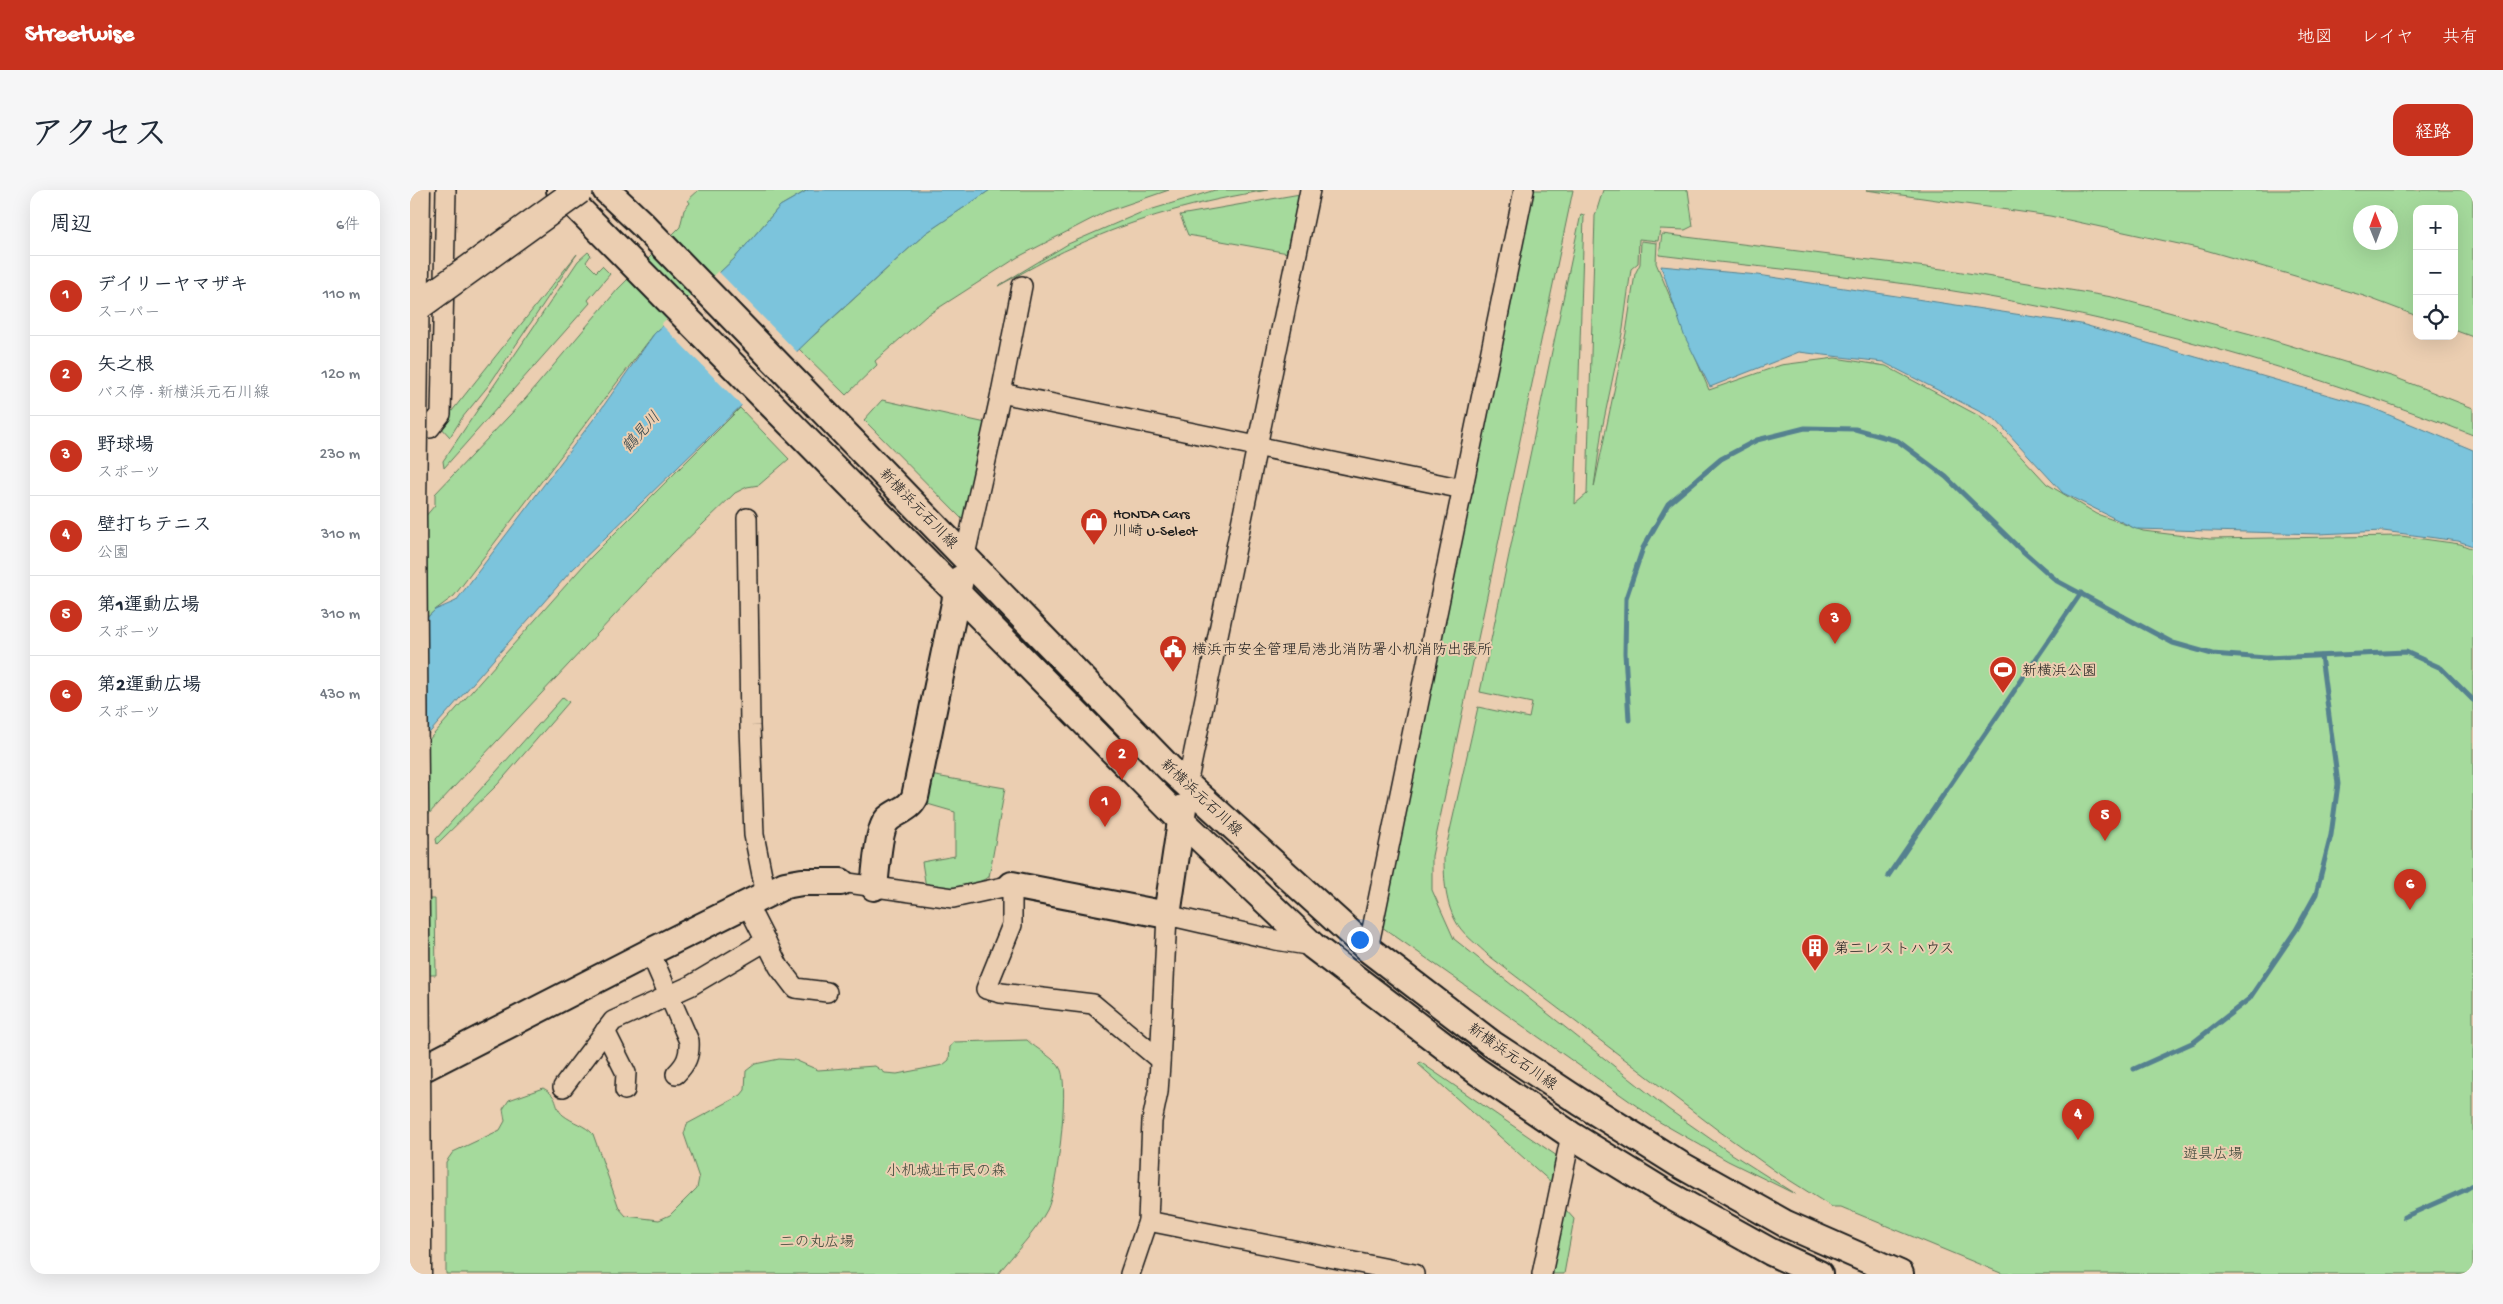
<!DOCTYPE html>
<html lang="ja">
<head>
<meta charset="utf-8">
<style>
  :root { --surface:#fff; --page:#f6f6f7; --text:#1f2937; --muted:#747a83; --line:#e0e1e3; --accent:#c8321e }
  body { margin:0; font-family:"Gochi Hand","Klee One",sans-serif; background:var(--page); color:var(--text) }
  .controls { position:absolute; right:15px; top:15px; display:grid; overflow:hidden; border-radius:10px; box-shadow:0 5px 20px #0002 }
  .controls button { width:45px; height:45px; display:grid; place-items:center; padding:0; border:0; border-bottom:1px solid var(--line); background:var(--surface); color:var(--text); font:25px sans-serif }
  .compass { position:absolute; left:1943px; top:15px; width:45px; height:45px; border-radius:50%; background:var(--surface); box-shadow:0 5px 20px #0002; rotate:359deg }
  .you { position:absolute; left:949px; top:749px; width:18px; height:18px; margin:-12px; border:4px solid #fff; border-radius:50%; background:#1a73e8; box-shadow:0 0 0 8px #1a73e833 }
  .badge { display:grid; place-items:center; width:32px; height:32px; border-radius:50%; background:var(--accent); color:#fff; font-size:16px; font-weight:700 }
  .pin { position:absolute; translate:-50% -41px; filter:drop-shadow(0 1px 2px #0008) }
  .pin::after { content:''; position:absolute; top:26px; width:18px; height:15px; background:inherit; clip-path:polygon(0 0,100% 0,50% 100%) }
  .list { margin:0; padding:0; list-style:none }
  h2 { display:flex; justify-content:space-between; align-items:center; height:65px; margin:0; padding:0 20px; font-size:21px }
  h2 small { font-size:16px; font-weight:400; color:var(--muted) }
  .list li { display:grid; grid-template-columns:32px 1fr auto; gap:15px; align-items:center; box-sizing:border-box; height:80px; padding:0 20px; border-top:1px solid var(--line) }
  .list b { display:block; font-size:19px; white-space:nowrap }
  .list p { margin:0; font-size:16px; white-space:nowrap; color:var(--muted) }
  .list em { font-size:16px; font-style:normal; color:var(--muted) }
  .icon { flex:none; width:28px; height:28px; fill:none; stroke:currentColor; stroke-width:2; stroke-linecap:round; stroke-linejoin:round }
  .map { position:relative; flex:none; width:2063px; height:1084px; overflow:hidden; border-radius:15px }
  header { display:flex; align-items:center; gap:30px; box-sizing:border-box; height:70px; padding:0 25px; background:var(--accent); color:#fff }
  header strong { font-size:24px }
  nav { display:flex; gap:28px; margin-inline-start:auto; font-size:18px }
  .intro { display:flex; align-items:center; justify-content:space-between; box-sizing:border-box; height:120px; padding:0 30px }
  h1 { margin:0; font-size:35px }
  .button { padding:12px 22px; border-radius:15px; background:var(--accent); color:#fff; font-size:18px; font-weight:700 }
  main { display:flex; gap:30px; padding:0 30px }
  aside { flex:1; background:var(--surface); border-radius:15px; box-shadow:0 5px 20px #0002 }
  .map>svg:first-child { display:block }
  .green { fill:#a5da9c; stroke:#607b5c; fill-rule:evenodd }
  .water { fill:#7bc4dc; stroke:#55818f }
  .pier { fill:#ebceb1 }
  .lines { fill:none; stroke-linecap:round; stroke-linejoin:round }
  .stream { stroke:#55818f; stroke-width:5 }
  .street-casing { stroke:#1c1c1c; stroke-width:22 }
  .secondary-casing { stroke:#1c1c1c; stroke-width:30 }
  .highway-casing { stroke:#1c1c1c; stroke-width:31 }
  .street { stroke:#ebceb1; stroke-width:19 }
  .secondary { stroke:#ebceb1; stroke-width:26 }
  .highway { stroke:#ebceb1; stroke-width:28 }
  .highway-bridge-casing { stroke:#1c1c1c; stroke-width:31; stroke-linecap:butt }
  .highway-bridge { stroke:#ebceb1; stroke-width:28 }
  .labels { text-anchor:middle; stroke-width:4; stroke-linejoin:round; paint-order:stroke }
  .street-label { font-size:15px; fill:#1c1c1c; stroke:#ebceb1 }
  .poi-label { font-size:15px; fill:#1c1c1c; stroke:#ebceb1; text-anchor:start }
  .park-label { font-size:15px; fill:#374236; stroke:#ebceb1 }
  .water-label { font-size:16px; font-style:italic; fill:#34464c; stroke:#ebceb1 }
</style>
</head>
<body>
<header>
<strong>Streetwise</strong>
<nav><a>地図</a><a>レイヤ</a><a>共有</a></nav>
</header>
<div class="intro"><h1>アクセス</h1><a class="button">経路</a></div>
<main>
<aside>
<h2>周辺<small>6件</small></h2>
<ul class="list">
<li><span class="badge">1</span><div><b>デイリーヤマザキ</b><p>スーパー</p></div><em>110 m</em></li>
<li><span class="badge">2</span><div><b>矢之根</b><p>バス停 · 新横浜元石川線</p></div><em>120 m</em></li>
<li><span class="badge">3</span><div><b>野球場</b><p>スポーツ</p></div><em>230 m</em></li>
<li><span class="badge">4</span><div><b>壁打ちテニス</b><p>公園</p></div><em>310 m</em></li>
<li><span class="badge">5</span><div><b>第1運動広場</b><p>スポーツ</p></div><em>310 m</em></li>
<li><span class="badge">6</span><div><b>第2運動広場</b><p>スポーツ</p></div><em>430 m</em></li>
</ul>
</aside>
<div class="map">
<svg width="2063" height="1084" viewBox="0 0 2063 1084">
  <rect width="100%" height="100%" fill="#ebceb1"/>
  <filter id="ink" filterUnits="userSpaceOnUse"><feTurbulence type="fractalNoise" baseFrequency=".02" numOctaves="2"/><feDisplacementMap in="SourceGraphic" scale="10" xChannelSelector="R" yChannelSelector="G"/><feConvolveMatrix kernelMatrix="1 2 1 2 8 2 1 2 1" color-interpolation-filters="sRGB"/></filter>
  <g filter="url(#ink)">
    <g class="green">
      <path d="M289 0H398L370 16 324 69 244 144 44 406 25 420 0 444V345L25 315V304L116 208 208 99 270 37 274 20 280 13 278 10Z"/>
      <path d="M580 0H759L695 22 608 67 516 126 465 171 467 175 436 205 389 159 516 43Z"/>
      <path d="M805 0H858C790 11 725 28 663 57 638 68 613 83 588 96L658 54 730 23Z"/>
      <path d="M1124 0H1163L1022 666V700L1044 749 1258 919 1322 964 1385 1004 1318 971 1248 931 972 737Z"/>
      <path d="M1193 0H1278L1283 36 1275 40 1250 39 1248 51 1229 49 1228 73 1221 79 1213 139 1192 239 1184 297 1216 143 1225 84 1230 74 1231 51 1247 53 1246 73 1299 200 1371 175 1425 168 1476 176 1569 226 1590 243 1637 294 1687 324 1733 341 1800 349 1991 346 2050 354 2063 359V1084H1593L1431 1017H1422L1365 981 1309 941 1078 765C1069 756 1055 746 1048 735 1035 715 1034 689 1034 667L1068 517 1119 528 1122 513 1070 502 1171 24 1174 25 1165 314 1177 304 1185 26Z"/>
      <path d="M1456 0H2063V147L2044 140V19H2007V126L1954 106 1792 59 1640 26ZM1980 22V52H1950V22Z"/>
      <path d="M890 4 878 63 778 45 770 25Z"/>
      <path d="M1252 44 1540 80 1702 107 1852 147 1984 187 2063 218V245C1893 179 1718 128 1537 100 1442 85 1345 77 1249 65Z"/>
      <path d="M178 62 181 65 176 72 186 82 192 76 200 84 178 110 180 113 34 278 33 271 168 71Z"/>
      <path d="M167 64 79 195 52 228 40 247 30 236Z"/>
      <path d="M472 210 576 233 553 330 454 230Z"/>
      <path d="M330 218 379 269 349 295 337 297 325 303 261 365 0 644V571L181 367Z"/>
      <path d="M153 507 159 512 88 594 27 654 26 649Z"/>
      <path d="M520 585 595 598 579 687C556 699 541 702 516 698L512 672 545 666V622L514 613Z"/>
      <path d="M0 709H25L26 785H0Z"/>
      <path d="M617 850C626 859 647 869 651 880 659 899 647 1001 637 1020 625 1043 604 1063 588 1084H36V972L43 962 90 940 95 931 93 919 99 910 133 898C150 907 143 916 153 925 163 933 175 935 183 944L209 1018 216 1026 249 1030 260 1025 287 998 289 988 274 944 277 934 331 905 335 900 336 881 345 874 369 869 385 870 408 880 465 876 475 883 487 884 533 875 539 870 540 857 544 852Z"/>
      <path d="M1010 872 1147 966 1142 993 1008 874Z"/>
      <path d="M1155 1019 1164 1029 1154 1084H1140Z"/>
    </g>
    <g class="water">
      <path d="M398 0H580L516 43 406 143 161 381 0 565V444L25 420 46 411 192 218 244 144 324 69 370 16Z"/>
      <path d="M1251 76 1348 85 1671 134 1960 217 2063 260V356L2048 351 1973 341 1909 344 1726 339 1653 303 1586 230 1473 172 1389 162 1300 197 1274 145Z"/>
    </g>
    <path class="pier" d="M308 81 388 163 333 217 251 134Z"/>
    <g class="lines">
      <g class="stream">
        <path d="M1219 530 1215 463 1216 408 1233 358 1258 314 1311 269 1347 250 1395 238 1445 239 1488 251 1536 287 1606 355 1647 391 1763 453 1802 464 1856 468 1996 462 2031 478 2063 510"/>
        <path d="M1478 686 1671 403"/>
        <path d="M1724 879 1784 852 1839 809 1886 740 1906 704 1921 645 1928 594 1911 466"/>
        <path d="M1994 1027 2055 1000 2063 995"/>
      </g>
      <defs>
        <g id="street">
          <path d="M591 203 1053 299"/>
          <path d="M0 238H20L31 224 36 0"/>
          <path d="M337 328 340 536 344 645 356 705"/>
          <path d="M555 365 591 203 612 96"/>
          <path d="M777 595 900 0"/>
          <path d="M431 692 543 708 602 695V735L576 799 591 803 683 814 750 870"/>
          <path d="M337 714 369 777 385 798 417 802"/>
          <path d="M958 759 1114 0"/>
          <path d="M240 762 279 851C280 866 276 874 266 884"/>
          <path d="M195 841 216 883 215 900"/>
          <path d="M153 897 203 831 280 796 356 751"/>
          <path d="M738 1031 1004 1084"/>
          <path d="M720 1084 738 1031 742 931 748 902 750 874 757 725 866 750 903 756"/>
          <path d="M1132 1084 1161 945"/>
        </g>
        <g id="secondary">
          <path d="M150 0 771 630 903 756 1068 882 1161 945 1257 1004 1361 1062 1409 1084"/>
          <path d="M196 0 232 34 760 579 958 759 1082 854 1170 912 1269 974 1376 1034 1490 1084"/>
          <path d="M602 695 757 725 773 618"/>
          <path d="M464 697C466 682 468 638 478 629 488 620 499 620 505 607L550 389"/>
          <path d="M0 888 10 880 240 762 375 695 392 692H431"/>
        </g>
        <path id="highway" d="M7 1016V1084"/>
      </defs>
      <use href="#street" class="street-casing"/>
      <use href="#secondary" class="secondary-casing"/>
      <use href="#highway" class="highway-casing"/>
      <use href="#street" class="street"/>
      <use href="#secondary" class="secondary"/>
      <use href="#highway" class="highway"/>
      <defs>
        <g id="highway-bridge">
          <path d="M6 0 2 319 7 1016"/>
          <path d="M0 122 169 0"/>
        </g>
      </defs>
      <use href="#highway-bridge" class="highway-bridge-casing"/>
      <use href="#highway-bridge" class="highway-bridge"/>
    </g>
  </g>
  <defs>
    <symbol id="shop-pin" viewBox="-11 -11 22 30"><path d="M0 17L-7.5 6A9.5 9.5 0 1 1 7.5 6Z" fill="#c8321e" stroke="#ebceb1"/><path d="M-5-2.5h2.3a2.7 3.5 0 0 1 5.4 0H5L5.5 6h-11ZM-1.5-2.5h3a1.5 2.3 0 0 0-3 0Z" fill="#fff"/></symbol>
    <symbol id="civic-pin" viewBox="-11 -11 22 30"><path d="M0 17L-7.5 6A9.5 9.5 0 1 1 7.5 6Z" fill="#c8321e" stroke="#ebceb1"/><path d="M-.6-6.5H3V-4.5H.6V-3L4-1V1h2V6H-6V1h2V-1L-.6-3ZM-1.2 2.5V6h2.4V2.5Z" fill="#fff"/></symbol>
    <symbol id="stadium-pin" viewBox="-11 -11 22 30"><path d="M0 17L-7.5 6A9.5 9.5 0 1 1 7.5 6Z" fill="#c8321e" stroke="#ebceb1"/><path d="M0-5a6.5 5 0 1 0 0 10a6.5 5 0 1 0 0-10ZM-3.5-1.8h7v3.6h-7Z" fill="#fff"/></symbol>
    <symbol id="building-pin" viewBox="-11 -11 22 30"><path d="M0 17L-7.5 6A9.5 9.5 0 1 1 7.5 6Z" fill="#c8321e" stroke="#ebceb1"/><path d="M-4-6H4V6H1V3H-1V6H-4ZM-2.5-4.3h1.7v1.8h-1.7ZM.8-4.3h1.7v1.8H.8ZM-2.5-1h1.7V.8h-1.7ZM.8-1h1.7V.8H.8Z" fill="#fff"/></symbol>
  </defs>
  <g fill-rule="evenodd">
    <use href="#shop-pin" x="668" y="316" width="32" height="43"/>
    <use href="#civic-pin" x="747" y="443" width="32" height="43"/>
    <use href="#stadium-pin" x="1577" y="464" width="32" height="43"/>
    <use href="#building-pin" x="1389" y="742" width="32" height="43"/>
  </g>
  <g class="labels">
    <g class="street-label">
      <text transform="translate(509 318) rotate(46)" y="5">新横浜元石川線</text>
      <text transform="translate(792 607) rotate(43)" y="5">新横浜元石川線</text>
      <text transform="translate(1103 866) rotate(35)" y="5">新横浜元石川線</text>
    </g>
    <g class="poi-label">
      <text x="703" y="328">HONDA Cars<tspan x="703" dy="17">川崎 U-Select</tspan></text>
      <text x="782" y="464">横浜市安全管理局港北消防署小机消防出張所</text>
      <text x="1612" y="485">新横浜公園</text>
      <text x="1424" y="763">第二レストハウス</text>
    </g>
    <g class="park-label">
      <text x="1803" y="968">遊具広場</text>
      <text x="536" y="985">小机城址市民の森</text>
      <text x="407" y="1056">二の丸広場</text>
    </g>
    <g class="water-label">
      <text transform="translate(230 241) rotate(-48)" y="6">鶴見川</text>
    </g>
  </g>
</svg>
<div class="controls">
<button>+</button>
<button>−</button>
<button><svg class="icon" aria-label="locate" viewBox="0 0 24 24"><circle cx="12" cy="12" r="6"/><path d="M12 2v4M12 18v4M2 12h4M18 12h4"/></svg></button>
</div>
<svg class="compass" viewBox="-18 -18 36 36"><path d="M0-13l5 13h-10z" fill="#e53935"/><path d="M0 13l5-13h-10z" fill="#747a83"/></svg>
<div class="you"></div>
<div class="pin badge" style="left:695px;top:637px">1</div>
<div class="pin badge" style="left:712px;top:590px">2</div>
<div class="pin badge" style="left:1425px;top:454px">3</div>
<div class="pin badge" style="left:1668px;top:950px">4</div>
<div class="pin badge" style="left:1695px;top:651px">5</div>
<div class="pin badge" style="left:2000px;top:720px">6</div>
</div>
</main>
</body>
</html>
